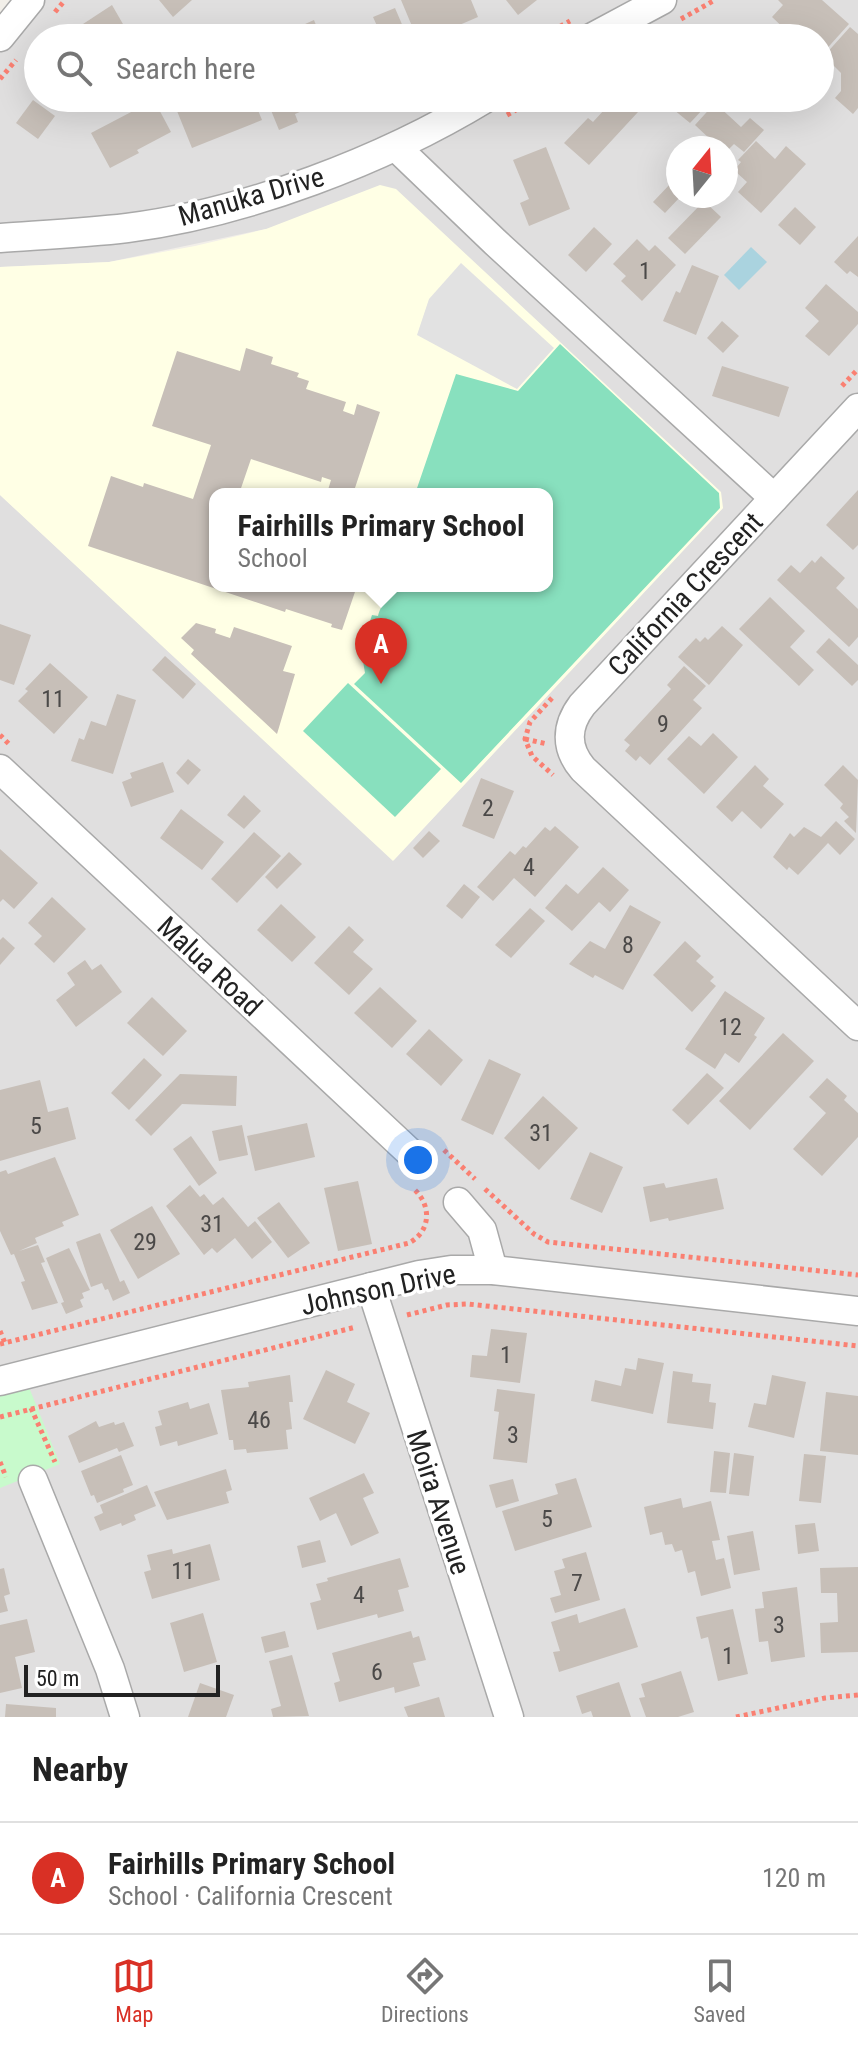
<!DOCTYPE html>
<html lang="en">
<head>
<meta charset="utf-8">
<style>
  :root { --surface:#fff; --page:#f6f6f6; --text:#222; --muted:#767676; --line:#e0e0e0; --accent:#d93025 }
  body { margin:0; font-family:"Roboto Condensed",sans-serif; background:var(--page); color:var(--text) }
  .compass { position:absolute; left:666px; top:136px; width:72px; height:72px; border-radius:50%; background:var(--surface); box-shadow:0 8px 32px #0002; rotate:18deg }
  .scale { position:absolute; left:24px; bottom:20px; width:196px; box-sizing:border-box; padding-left:8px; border:4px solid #222; border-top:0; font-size:22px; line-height:28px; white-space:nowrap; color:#222; -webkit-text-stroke:6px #fff; paint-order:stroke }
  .you { position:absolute; left:418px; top:1160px; width:28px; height:28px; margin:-20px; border:6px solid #fff; border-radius:50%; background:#1a73e8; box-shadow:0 0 0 12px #1a73e833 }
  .badge { display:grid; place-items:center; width:52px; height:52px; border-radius:50%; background:var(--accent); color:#fff; font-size:26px; font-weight:700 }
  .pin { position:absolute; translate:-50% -66px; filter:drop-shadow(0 2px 4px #0008) }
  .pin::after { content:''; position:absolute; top:42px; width:28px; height:24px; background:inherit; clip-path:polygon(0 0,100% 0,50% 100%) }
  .popup { position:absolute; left:209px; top:488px; width:344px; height:104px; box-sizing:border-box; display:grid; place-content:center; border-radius:16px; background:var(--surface); filter:drop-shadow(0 2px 6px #0005); font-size:26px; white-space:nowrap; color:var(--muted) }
  .popup b { font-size:30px; color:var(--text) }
  .popup::after { content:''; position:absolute; left:50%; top:100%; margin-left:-16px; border:16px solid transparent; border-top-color:var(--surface) }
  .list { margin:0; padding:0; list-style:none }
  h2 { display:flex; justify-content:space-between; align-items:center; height:104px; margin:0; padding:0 32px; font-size:34px }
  h2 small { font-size:26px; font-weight:400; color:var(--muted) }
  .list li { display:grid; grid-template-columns:52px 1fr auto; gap:24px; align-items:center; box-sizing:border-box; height:112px; padding:0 32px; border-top:2px solid var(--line) }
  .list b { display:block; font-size:30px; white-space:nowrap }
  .list p { margin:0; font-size:26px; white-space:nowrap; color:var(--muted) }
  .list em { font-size:26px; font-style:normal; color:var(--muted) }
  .icon { flex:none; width:44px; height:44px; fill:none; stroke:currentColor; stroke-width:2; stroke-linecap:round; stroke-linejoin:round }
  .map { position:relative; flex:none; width:858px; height:1717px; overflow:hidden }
  .search { position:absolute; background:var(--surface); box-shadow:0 8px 32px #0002; left:24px; right:24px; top:24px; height:88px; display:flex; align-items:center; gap:20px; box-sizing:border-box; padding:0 28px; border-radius:44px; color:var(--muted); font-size:30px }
  .sheet { height:216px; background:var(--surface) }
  nav { display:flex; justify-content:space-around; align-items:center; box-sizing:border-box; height:112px; border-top:2px solid var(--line); background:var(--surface); font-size:22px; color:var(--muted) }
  nav a { display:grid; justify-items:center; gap:4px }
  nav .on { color:var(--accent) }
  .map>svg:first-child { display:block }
  .residential { fill:#e0dfdf; fill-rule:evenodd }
  .education { fill:#ffffe5; fill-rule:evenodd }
  .park { fill:#c8facc }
  .pitch { fill:#88e0be }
  .parking { fill:#e2e2e2 }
  .water { fill:#aad3df }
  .building { fill:#c7bfb8 }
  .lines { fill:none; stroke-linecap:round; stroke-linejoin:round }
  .minor-casing { stroke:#a9a9a9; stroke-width:31 }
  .path { stroke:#fa8072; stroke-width:5; stroke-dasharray:4 4; stroke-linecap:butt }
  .minor { stroke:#fff; stroke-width:28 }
  .labels { text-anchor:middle; stroke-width:7; stroke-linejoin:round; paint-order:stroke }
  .number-label { font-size:24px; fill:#4b4948 }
  .street-label { font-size:28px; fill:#222; stroke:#fff }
</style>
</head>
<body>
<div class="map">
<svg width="858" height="1717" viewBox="0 0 858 1717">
  <rect width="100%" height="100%" fill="#f2efe9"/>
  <path class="residential" d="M30 0H858V1717H0V495L394 860 723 508 266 229 109 262 0 267V37ZM38 38H820V98H38ZM678 148H726V196H678Z"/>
  <path class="education" d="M380 185 396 189 721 492 723 508 393 861 0 495V267L109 262 195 246 266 229ZM215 494H547V586H215Z"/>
  <path class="park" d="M24 1375 60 1464 0 1488V1381Z"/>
  <g class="pitch">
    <path d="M560 344 719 493 720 508 461 783 354 684 365 673 361 649 372 615 378 616C382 600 391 600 397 586H547V494H415L456 374 518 391Z"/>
    <path d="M348 683 441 769 395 817 303 731Z"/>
  </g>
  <path class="parking" d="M461 263 554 348 517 389 417 335 429 299Z"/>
  <path class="water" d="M751 247 767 262 739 290 724 275Z"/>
  <g class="building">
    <path d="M159 0H192L173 17Z"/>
    <path d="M401 0H471L478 17 457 26 460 34 450 38H417Z"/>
    <path d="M506 0H537L518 15Z"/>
    <path d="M778 0H822L849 24 822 54 820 38H804L795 30 791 35 772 17 783 5Z"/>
    <path d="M112 5 131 38H91L83 24Z"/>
    <path d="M395 8 407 36 355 38 378 28 373 17Z"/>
    <path d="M314 20 321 38H298L294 29Z"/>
    <path d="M850 27 858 34V108L853 114 835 98 841 91V73L824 56Z"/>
    <path d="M222 98H253L262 120 192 148 177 111 193 105 194 109Z"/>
    <path d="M266 98H310L314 106 295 114 298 122 279 130Z"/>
    <path d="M615 98H622L638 112 589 165 564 143 588 118 593 122Z"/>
    <path d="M664 98H693L704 108 690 123 662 100Z"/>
    <path d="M769 98H791L780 109Z"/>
    <path d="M33 100 55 116 38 139 16 123Z"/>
    <path d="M154 100 171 132 137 150 139 153 110 168 91 133Z"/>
    <path d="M715 103 741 127 750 118 764 130 744 152 734 144 726 152V148H713L708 143 711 140 695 125Z"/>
    <path d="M756 141 775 159 786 146 806 164 761 213 738 192 747 182 736 172 738 170 736 168 741 162 738 160Z"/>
    <path d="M546 147 570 209 529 226 520 203 529 199 513 160Z"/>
    <path d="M672 182 678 187V196H681L665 213 653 202Z"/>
    <path d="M704 201 721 217 685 254 668 238Z"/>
    <path d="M795 207 816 227 800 245 778 225Z"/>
    <path d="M594 227 612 244 586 272 568 255Z"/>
    <path d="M858 236V277L850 271 847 274 834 262Z"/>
    <path d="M637 239 649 251 655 245 676 265 642 301 621 281 626 276 613 264Z"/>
    <path d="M692 265 719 276 696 335 663 321 676 291 680 293Z"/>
    <path d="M826 284 858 312V324L829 356 805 336 819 321 805 308Z"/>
    <path d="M722 321 739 336 723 353 707 338Z"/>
    <path d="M246 348 273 357 271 364 299 373 297 377 309 381 306 389 346 402 343 411 354 415 357 404 380 412 353 494H340L328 490 331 480 322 477 321 482 251 459 239 494H215V586H357L342 630 331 627 332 624 286 609 285 612 88 546 111 476 143 487 144 483 193 499 211 445 152 426 177 351 240 371Z"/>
    <path d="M722 366 789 387 779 417 712 396Z"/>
    <path d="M858 490V545L853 550 826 525Z"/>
    <path d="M821 556 845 578 836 588 858 609V637L849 647 777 580 791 565 800 573 812 560 815 563Z"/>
    <path d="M770 597 805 631 790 647 814 670 799 686 739 629Z"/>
    <path d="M196 623 216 629 215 633 230 638 234 627 292 646 283 671 295 674 277 734 191 654 194 650 181 638Z"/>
    <path d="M0 624 31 635 14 685 0 680Z"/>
    <path d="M722 626 743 645 709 685 678 657 696 638 700 642 705 637 708 640Z"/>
    <path d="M829 638 858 665V680L852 686 816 652Z"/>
    <path d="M165 656 196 684 183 699 152 670Z"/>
    <path d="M50 663 88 697 54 734 18 701 28 691 25 689Z"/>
    <path d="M684 666 706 686 693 700 702 708 650 765 640 756 636 761 625 751 630 745 624 740 671 689 667 685Z"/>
    <path d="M117 694 136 700 113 774 71 761 79 738 84 740 91 721 106 726Z"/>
    <path d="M713 733 738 757 704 794 667 759 689 736 701 746Z"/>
    <path d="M188 759 201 770 188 785 176 773Z"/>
    <path d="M163 762 174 792 131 807 122 782 132 778 130 773Z"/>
    <path d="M755 765 769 779 763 786 784 804 761 829 742 811 732 822 716 807Z"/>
    <path d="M843 765 858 780 856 833 844 821 849 817 840 808 843 804 824 785Z"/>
    <path d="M481 778 514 791 494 839 462 826Z"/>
    <path d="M244 795 261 811 244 829 227 815Z"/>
    <path d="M181 809 224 842 202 870 160 838Z"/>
    <path d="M836 821 855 839 840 855 828 843 798 875 789 867 787 870 773 857 790 833 794 837 804 827 821 837Z"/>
    <path d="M555 826 579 847 535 897 514 878 493 901 477 887 510 851 515 855 523 846 526 848 545 827 550 831Z"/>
    <path d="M429 831 440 841 423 858 413 848Z"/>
    <path d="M254 832 281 856 237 903 211 879Z"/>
    <path d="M0 849 38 883 14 909 3 899 0 902Z"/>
    <path d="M289 852 302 864 277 889 265 877Z"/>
    <path d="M603 867 629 890 610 912 599 902 572 931 545 908 566 884 578 894Z"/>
    <path d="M464 884 480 897 462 919 446 906Z"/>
    <path d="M52 897 86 929 54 963 34 944 42 936 28 923Z"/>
    <path d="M281 904 316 937 292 962 257 930Z"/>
    <path d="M630 905 661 922 623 990 595 975 593 978 569 964 590 941 605 949Z"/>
    <path d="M530 908 545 921 511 958 495 945Z"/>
    <path d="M349 926 364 940 353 952 373 969 349 995 314 963Z"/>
    <path d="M3 937 15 948 0 965V940Z"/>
    <path d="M685 941 701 956 696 961 714 977 710 981 716 986 692 1012 653 975Z"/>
    <path d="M85 960 92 970 101 964 122 992 76 1027 56 1000 75 985 67 973Z"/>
    <path d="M380 987 417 1021 392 1048 354 1013Z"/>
    <path d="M725 991 765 1018 754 1035 757 1037 739 1063 725 1053 715 1069 685 1049Z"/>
    <path d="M152 997 187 1031 163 1056 127 1023Z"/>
    <path d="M429 1029 463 1060 441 1086 406 1054Z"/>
    <path d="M783 1033 814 1061 750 1130 719 1101Z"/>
    <path d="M144 1058 162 1075 129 1110 111 1093Z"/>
    <path d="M489 1059 521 1074 493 1135 461 1120Z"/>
    <path d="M707 1073 724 1088 688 1125 672 1110Z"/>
    <path d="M180 1074 237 1076 236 1106 182 1104 151 1136 135 1120Z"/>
    <path d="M827 1078 847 1096 844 1100 858 1113V1137L822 1176 793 1149 826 1113 809 1097Z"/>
    <path d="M40 1080 48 1112 68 1107 76 1139 0 1161V1090Z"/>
    <path d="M543 1096 578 1128 539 1170 504 1138Z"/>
    <path d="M307 1123 315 1157 255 1171 247 1136Z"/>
    <path d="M242 1125 248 1155 219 1161 212 1131Z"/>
    <path d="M191 1136 217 1173 199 1186 173 1149Z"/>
    <path d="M590 1152 623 1167 602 1213 570 1199Z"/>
    <path d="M55 1157 79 1215 62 1222 64 1226 35 1238 37 1243 19 1251 38 1245 45 1262 41 1263 58 1303 32 1310 21 1282 25 1281 14 1254 11 1255 0 1231V1172L6 1170 8 1174Z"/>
    <path d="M717 1178 724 1209 669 1221 668 1218 650 1222 643 1187 664 1183 666 1188Z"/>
    <path d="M358 1181 372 1244 338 1251 324 1188Z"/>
    <path d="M190 1185 200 1197 204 1194 213 1205 223 1197 248 1227 255 1221 272 1242 252 1259 235 1238 217 1253 212 1248 204 1255 166 1206Z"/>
    <path d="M279 1202 310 1243 288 1258 257 1218Z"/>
    <path d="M152 1206 180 1254 138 1279 110 1230Z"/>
    <path d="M100 1233 120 1282 124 1280 130 1293 113 1301 108 1289 105 1290 102 1283 91 1287 76 1242Z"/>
    <path d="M69 1248 90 1290 82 1293 84 1298 80 1300 83 1307 66 1314 61 1303 64 1302 46 1258Z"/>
    <path d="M491 1329 527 1333 520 1383 470 1377 472 1355 487 1356Z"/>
    <path d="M638 1358 664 1363 653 1414 591 1401 595 1380 621 1386 625 1368 636 1370Z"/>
    <path d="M326 1370 355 1384 347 1402 370 1413 355 1444 303 1419Z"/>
    <path d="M673 1371 693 1374 692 1382 711 1384 709 1402 716 1403 713 1429 667 1423Z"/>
    <path d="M290 1375 293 1402H289L292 1429 286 1430 288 1449 247 1453 246 1449 234 1450 233 1440H229L221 1390 249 1387 248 1382Z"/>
    <path d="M772 1375 806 1382 794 1438 748 1427 754 1403 766 1405Z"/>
    <path d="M497 1389 535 1394 527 1463 493 1459 499 1412 494 1411Z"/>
    <path d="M826 1392 858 1396V1455L820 1451Z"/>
    <path d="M188 1402 190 1409 209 1403 218 1434 178 1446 177 1441 160 1446 155 1427 162 1425 158 1411Z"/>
    <path d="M96 1421 99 1427 114 1422 115 1425 124 1422 134 1446 119 1452 117 1448 79 1463 68 1436Z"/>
    <path d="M714 1451 730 1453 726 1493 710 1492Z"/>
    <path d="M734 1453 754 1456 749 1496 729 1494Z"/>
    <path d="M804 1454 826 1456 821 1503 799 1501Z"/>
    <path d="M121 1455 133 1485 123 1489 124 1492 97 1503 94 1495 91 1496 81 1471Z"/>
    <path d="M226 1469 232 1490 226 1492 229 1503 167 1520 154 1492Z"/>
    <path d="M364 1473 374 1493 363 1498 379 1533 351 1546 336 1513 320 1521 309 1498Z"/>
    <path d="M576 1478 592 1527 515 1551 502 1511 558 1494 555 1484Z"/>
    <path d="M513 1479 519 1501 496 1508 489 1485Z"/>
    <path d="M147 1485 156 1506 134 1515 136 1520 122 1526 121 1523 100 1531 94 1517 103 1513 100 1505Z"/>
    <path d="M681 1498 683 1508 711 1501 720 1540 712 1541 716 1560 724 1558 731 1588 701 1596 695 1571 688 1573 682 1550 675 1552 672 1544 665 1545 662 1532 650 1535 644 1507Z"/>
    <path d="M815 1523 819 1551 798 1554 795 1525Z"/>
    <path d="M753 1531 760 1570 734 1575 727 1536Z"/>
    <path d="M320 1540 326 1562 302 1568 297 1546Z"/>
    <path d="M210 1544 220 1580 152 1599 144 1572 151 1570 147 1555 172 1549 173 1554Z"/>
    <path d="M586 1552 600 1600 555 1613 550 1598 561 1595 554 1571 565 1568 562 1559Z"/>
    <path d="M400 1558 409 1587 398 1590 404 1611 378 1618 377 1614 317 1630 310 1603 321 1600 316 1584 328 1581 327 1578Z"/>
    <path d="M858 1567V1652L821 1653 820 1623 838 1622 837 1593H821L820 1568Z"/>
    <path d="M4 1568 10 1594 4 1596 8 1611 0 1613V1569Z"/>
    <path d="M797 1587 805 1657 771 1662 768 1641 759 1642 755 1609 764 1608 762 1592Z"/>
    <path d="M625 1608 638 1647 559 1672 553 1652 560 1651 551 1622 577 1614 579 1623Z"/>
    <path d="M733 1609 748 1674 718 1681 708 1637 701 1639 696 1617Z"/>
    <path d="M203 1613 217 1662 184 1672 170 1623Z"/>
    <path d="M27 1619 35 1652 15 1657 22 1688 0 1693V1625Z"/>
    <path d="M285 1631 289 1647 265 1653 261 1637Z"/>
    <path d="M411 1631 413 1638 419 1636 426 1660 413 1663 420 1686 395 1693 394 1687 339 1702 334 1683 340 1681 332 1653Z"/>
    <path d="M292 1655 309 1716 273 1717 271 1709 281 1706 269 1661Z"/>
    <path d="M681 1671 694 1712 678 1717H646L639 1698 645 1697 641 1684Z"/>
    <path d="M619 1682 631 1717H593L591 1711 582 1714 576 1696Z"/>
    <path d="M200 1683 234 1695 226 1717H188Z"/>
    <path d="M439 1697 445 1717H408L404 1707Z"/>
    <path d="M6 1704 56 1708V1717H5Z"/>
  </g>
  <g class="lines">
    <defs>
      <g id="minor">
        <path d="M0 37 30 0"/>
        <path d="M591 38 662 0"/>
        <path d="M396 147 495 242 774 498"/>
        <path d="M0 238C42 235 85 233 127 228 246 213 384 160 486 98"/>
        <path d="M858 408 582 705C566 726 565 748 583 769L858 1026"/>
        <path d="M0 769 420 1162"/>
        <path d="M458 1202 482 1230 493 1270"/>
        <path d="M371 1287 509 1717"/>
        <path d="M0 1381 419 1275 451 1270H493L858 1311"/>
        <path d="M33 1480 110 1669 125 1717"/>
      </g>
    </defs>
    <use href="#minor" class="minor-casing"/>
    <g class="path">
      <path d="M55 12 65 0"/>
      <path d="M681 19 715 0"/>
      <path d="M539 38 570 21"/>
      <path d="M0 79 16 60"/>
      <path d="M507 115 537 98"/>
      <path d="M842 386 858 369"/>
      <path d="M552 698 530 722 525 739 532 756 553 775"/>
      <path d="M0 735 10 745"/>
      <path d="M525 739 547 744"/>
      <path d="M444 1150 475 1179"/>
      <path d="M485 1189 534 1234 548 1242 858 1275"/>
      <path d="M407 1315 447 1305 468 1304 858 1346"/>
      <path d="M0 1331 5 1343"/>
      <path d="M0 1344 409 1243C431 1231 432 1206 414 1189"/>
      <path d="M31 1408 55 1462"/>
      <path d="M0 1417 356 1327"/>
      <path d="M0 1462 6 1477"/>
      <path d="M736 1717 825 1698 858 1695"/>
    </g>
    <use href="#minor" class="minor"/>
  </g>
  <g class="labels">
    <g class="number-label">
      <text x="645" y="279">1</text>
      <text x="53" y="707">11</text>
      <text x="663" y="732">9</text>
      <text x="488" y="816">2</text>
      <text x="529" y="875">4</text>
      <text x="628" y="953">8</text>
      <text x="730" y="1035">12</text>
      <text x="36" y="1134">5</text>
      <text x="541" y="1141">31</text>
      <text x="212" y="1232">31</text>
      <text x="145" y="1250">29</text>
      <text x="506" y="1363">1</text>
      <text x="259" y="1428">46</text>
      <text x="513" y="1443">3</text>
      <text x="547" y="1527">5</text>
      <text x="183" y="1579">11</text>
      <text x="577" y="1591">7</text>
      <text x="359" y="1603">4</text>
      <text x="779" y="1633">3</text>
      <text x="728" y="1664">1</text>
      <text x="377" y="1680">6</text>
    </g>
    <g class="street-label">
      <text transform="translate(251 196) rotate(-16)" y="10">Manuka Drive</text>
      <text transform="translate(685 594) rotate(-47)" y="10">California Crescent</text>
      <text transform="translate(210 966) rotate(43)" y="10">Malua Road</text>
      <text transform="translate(378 1289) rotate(-12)" y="10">Johnson Drive</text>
      <text transform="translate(439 1502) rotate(72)" y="10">Moira Avenue</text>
    </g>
  </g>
</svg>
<svg class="compass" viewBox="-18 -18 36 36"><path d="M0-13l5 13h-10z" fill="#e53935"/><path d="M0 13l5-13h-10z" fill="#767676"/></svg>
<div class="scale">50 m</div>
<div class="you"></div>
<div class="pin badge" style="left:381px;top:684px">A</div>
<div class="popup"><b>Fairhills Primary School</b>School</div>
<div class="search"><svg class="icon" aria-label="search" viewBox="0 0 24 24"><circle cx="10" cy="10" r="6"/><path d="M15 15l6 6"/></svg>Search here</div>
</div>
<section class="sheet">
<h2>Nearby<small></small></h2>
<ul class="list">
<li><span class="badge">A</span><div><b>Fairhills Primary School</b><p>School · California Crescent</p></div><em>120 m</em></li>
</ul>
</section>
<nav>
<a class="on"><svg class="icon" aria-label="map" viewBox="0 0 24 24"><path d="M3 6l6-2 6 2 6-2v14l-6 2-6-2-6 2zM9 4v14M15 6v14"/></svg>Map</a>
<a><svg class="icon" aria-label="directions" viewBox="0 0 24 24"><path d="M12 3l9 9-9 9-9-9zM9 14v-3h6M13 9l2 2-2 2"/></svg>Directions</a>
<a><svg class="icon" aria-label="saved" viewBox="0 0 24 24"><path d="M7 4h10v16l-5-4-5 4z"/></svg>Saved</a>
</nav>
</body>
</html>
